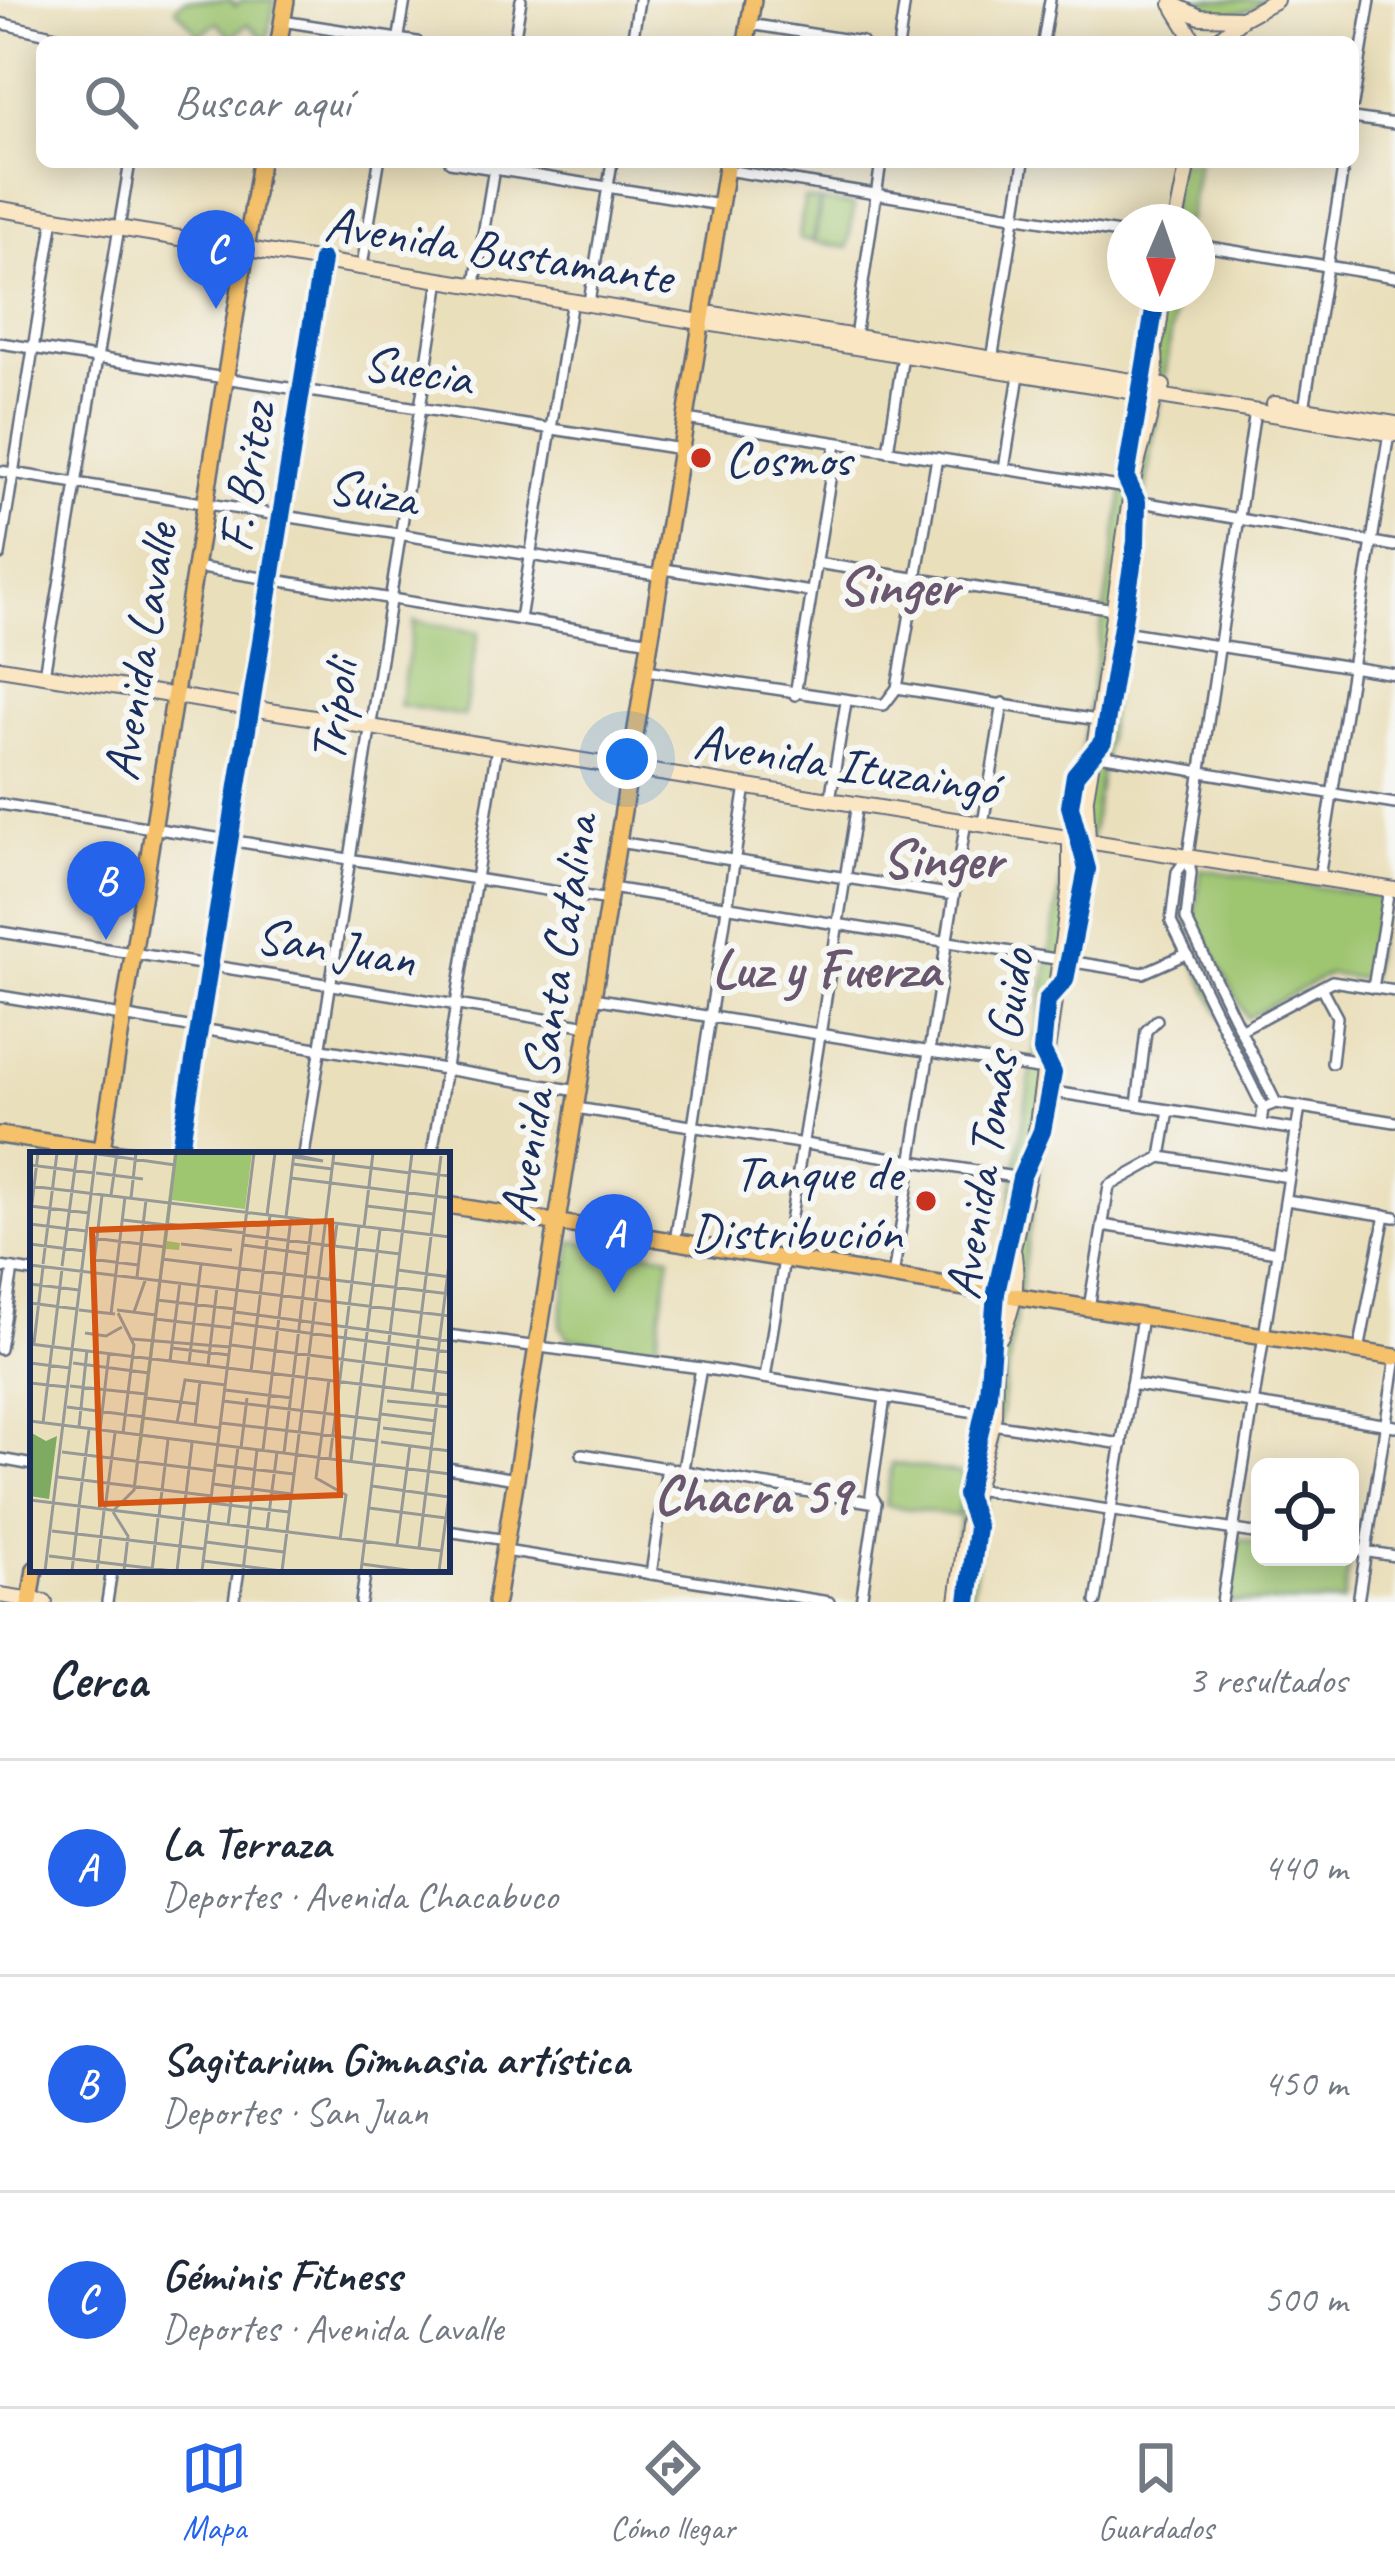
<!DOCTYPE html>
<html lang="es">
<head>
<meta charset="utf-8">
<style>
  :root { --surface:#fff; --page:#f2f2f3; --text:#1f2937; --muted:#747a83; --line:#e0e1e3; --accent:#2563eb }
  body { margin:0; font-family:Caveat,sans-serif; background:var(--page); color:var(--text) }
  .controls { position:absolute; right:36px; bottom:36px; display:grid; overflow:hidden; border-radius:18px; box-shadow:0 6px 30px #0003 }
  .controls button { width:108px; height:108px; display:grid; place-items:center; padding:0; border:0; border-bottom:3px solid var(--line); background:var(--surface); color:var(--text); font:60px sans-serif }
  .compass { position:absolute; left:1107px; top:204px; width:108px; height:108px; border-radius:50%; background:var(--surface); box-shadow:0 6px 30px #0003; rotate:182deg }
  .you { position:absolute; left:627px; top:759px; width:42px; height:42px; margin:-30px; border:9px solid #fff; border-radius:50%; background:#1a73e8; box-shadow:0 0 0 18px #1a73e833 }
  .badge { display:grid; place-items:center; width:78px; height:78px; border-radius:50%; background:var(--accent); color:#fff; font-size:39px; font-weight:700 }
  .pin { position:absolute; translate:-50% -99px; filter:drop-shadow(0 3px 6px #0008) }
  .pin::after { content:''; position:absolute; top:63px; width:42px; height:36px; background:inherit; clip-path:polygon(0 0,100% 0,50% 100%) }
  .list { margin:0; padding:0; list-style:none }
  h2 { display:flex; justify-content:space-between; align-items:center; height:156px; margin:0; padding:0 48px; font-size:51px }
  h2 small { font-size:39px; font-weight:400; color:var(--muted) }
  .list li { display:grid; grid-template-columns:78px 1fr auto; gap:36px; align-items:center; box-sizing:border-box; height:216px; padding:0 48px; border-top:3px solid var(--line) }
  .list b { display:block; font-size:45px; white-space:nowrap }
  .list p { margin:0; font-size:39px; white-space:nowrap; color:var(--muted) }
  .list em { font-size:39px; font-style:normal; color:var(--muted) }
  .icon { flex:none; width:66px; height:66px; fill:none; stroke:currentColor; stroke-width:2; stroke-linecap:round; stroke-linejoin:round }
  .map { position:relative; flex:none; width:1395px; height:1602px; overflow:hidden }
  .search { position:absolute; background:var(--surface); box-shadow:0 6px 30px #0003; left:36px; right:36px; top:36px; height:132px; display:flex; align-items:center; gap:30px; box-sizing:border-box; padding:0 42px; border-radius:18px; color:var(--muted); font-size:45px }
  .sheet { height:804px; background:var(--surface) }
  nav { display:flex; justify-content:space-around; align-items:center; box-sizing:border-box; height:168px; border-top:3px solid var(--line); background:var(--surface); font-size:33px; color:var(--muted) }
  nav a { display:grid; justify-items:center; gap:6px }
  nav .on { color:var(--accent) }
  .map>svg:first-child { display:block }
  .green { fill:#9ec570; stroke:#5c7a67; stroke-width:3 }
  .lines { fill:none; stroke-linecap:round; stroke-linejoin:round }
  .street-casing { stroke:#636d7f; stroke-width:14 }
  .secondary-casing { stroke:#636d7f; stroke-width:18 }
  .primary-casing { stroke:#636d7f; stroke-width:20 }
  .street { stroke:#fff; stroke-width:9 }
  .secondary { stroke:#fbe6c4; stroke-width:14 }
  .primary { stroke:#f5c16b; stroke-width:15 }
  .cycleway-casing { stroke:#f6f6f2; stroke-width:26 }
  .cycleway { stroke:#0057b8; stroke-width:18 }
  .poi-dot { fill:#c8321e; stroke:#f6f6f2; stroke-width:4.5 }
  .labels { text-anchor:middle; stroke-width:12; stroke-linejoin:round; paint-order:stroke }
  .street-label { font-size:51px; fill:#1b2f5e; stroke:#f6f6f2 }
  .poi-label { font-size:51px; fill:#1b2f5e; stroke:#f6f6f2; text-anchor:start }
  .neighbourhood-label { font-size:54px; font-weight:bold; fill:#69576f; stroke:#f6f6f2 }
  .inset-road { fill:none; stroke:#979996; stroke-width:3 }
  .view { fill:#d45514; fill-opacity:0.15; stroke:#d45514; stroke-width:6 }
  .inset-edge { fill:none; stroke:#1b2f5e; stroke-width:6 }
</style>
</head>
<body>
<div class="map">
<svg width="1395" height="1602" viewBox="0 0 1395 1602">
  <rect width="100%" height="100%" fill="#f6f6f2"/>
  <filter id="ink" filterUnits="userSpaceOnUse"><feTurbulence type="fractalNoise" baseFrequency=".00833" numOctaves="2"/><feDisplacementMap in="SourceGraphic" scale="24" xChannelSelector="R" yChannelSelector="G"/><feConvolveMatrix kernelMatrix="1 2 1 2 8 2 1 2 1" color-interpolation-filters="sRGB"/></filter>
  <filter id="wash" filterUnits="userSpaceOnUse"><feTurbulence type="fractalNoise" baseFrequency=".004" numOctaves="4" result="noise"/><feDisplacementMap in="SourceGraphic" scale="48" xChannelSelector="R" yChannelSelector="G"/><feGaussianBlur stdDeviation="2.7" result="paint"/><feColorMatrix in="noise" values="0 0 0 0 0 0 0 0 0 0 0 0 0 0 0 0 0 1.4 0 .05"/><feComposite in="paint" operator="in"/></filter>
  <g filter="url(#wash)">
    <rect width="100%" height="100%" fill="#eadfbb"/>
    <g class="green">
      <path d="M184 0H230L235 6 242 0H275L267 42 248 24 231 38 217 22 200 36 175 8Z"/>
      <path d="M1177 0H1267C1236 21 1209 15 1177 0Z"/>
      <path d="M1175 162H1198L1188 222H1166Z"/>
      <path d="M804 199 819 201 813 241 799 239Z"/>
      <path d="M821 201 854 205 848 248 815 242Z"/>
      <path d="M1154 294H1177L1163 389 1395 426 1161 393 971 1602H947Z"/>
      <path d="M414 621 479 632 464 716 399 705Z"/>
      <path d="M1201 869 1382 897 1370 980 1329 974 1247 1018 1195 917Z"/>
      <path d="M1179 881 1186 882 1182 921 1269 1099 1263 1102 1174 922Z"/>
      <path d="M572 1241 670 1256 655 1352 569 1338 560 1326Z"/>
      <path d="M892 1463 964 1474 957 1516 885 1505Z"/>
      <path d="M1239 1539 1260 1543V1557L1350 1558 1343 1602H1229Z"/>
    </g>
  </g>
  <g filter="url(#ink)">
    <g class="lines">
      <defs>
        <g id="street">
          <path d="M282 21 417 42"/>
          <path d="M0 23 82 42"/>
          <path d="M749 24 862 42"/>
          <path d="M398 42 405 0"/>
          <path d="M514 42 521 0"/>
          <path d="M632 42 639 0"/>
          <path d="M899 42 905 0"/>
          <path d="M1043 42 1050 0"/>
          <path d="M1353 104 1370 0"/>
          <path d="M1353 118 1395 124"/>
          <path d="M450 162 720 205"/>
          <path d="M726 170 1125 234"/>
          <path d="M1197 245 1395 277"/>
          <path d="M362 266 379 162"/>
          <path d="M475 284 495 162"/>
          <path d="M589 302 612 162"/>
          <path d="M855 337 881 162"/>
          <path d="M0 343 681 449"/>
          <path d="M992 360 1024 162"/>
          <path d="M1304 409 1344 162"/>
          <path d="M1255 411 1188 855 1191 873 1186 919 1276 1103"/>
          <path d="M686 419 1132 489"/>
          <path d="M888 451 903 355"/>
          <path d="M1004 469 1019 375"/>
          <path d="M0 471 663 576"/>
          <path d="M1130 500 1395 546"/>
          <path d="M0 555 54 218"/>
          <path d="M816 563 1114 609"/>
          <path d="M195 567 651 641"/>
          <path d="M664 569 811 592"/>
          <path d="M520 619 572 300"/>
          <path d="M1110 629 1395 674"/>
          <path d="M646 670 884 705 897 688 937 458"/>
          <path d="M44 675 130 162"/>
          <path d="M897 688 1097 720"/>
          <path d="M795 695 836 443"/>
          <path d="M1093 754 1395 804"/>
          <path d="M830 800 846 702"/>
          <path d="M0 804 609 900"/>
          <path d="M983 824 1003 703"/>
          <path d="M618 842 954 895"/>
          <path d="M1188 857 1177 872 1171 922 1263 1108"/>
          <path d="M1319 878 1389 433"/>
          <path d="M611 888 1143 973 1186 954"/>
          <path d="M0 932 589 1026"/>
          <path d="M1321 987 1337 1017 1332 1063"/>
          <path d="M1373 988 1389 889"/>
          <path d="M0 996 578 1091"/>
          <path d="M593 998 1044 1070"/>
          <path d="M1240 1030 1332 981 1395 991"/>
          <path d="M1041 1090 1297 1130"/>
          <path d="M1137 1105 1146 1031 1157 1020"/>
          <path d="M576 1108 1027 1179"/>
          <path d="M1261 1124 1263 1108 1276 1103 1395 1122"/>
          <path d="M179 1155 322 260"/>
          <path d="M304 1155 440 279"/>
          <path d="M432 1155 497 747"/>
          <path d="M1161 1157 1289 1177"/>
          <path d="M1286 1200 1395 1217"/>
          <path d="M1102 1225 1277 1252"/>
          <path d="M675 1242 746 786"/>
          <path d="M0 1267 33 1272"/>
          <path d="M893 1276 966 821"/>
          <path d="M1089 1308 1109 1186 1161 1157 1169 1110"/>
          <path d="M447 1335 701 1368 994 1415"/>
          <path d="M0 1349 13 1269"/>
          <path d="M1359 1351 1385 1215"/>
          <path d="M765 1378 857 804"/>
          <path d="M1131 1384 1395 1426"/>
          <path d="M992 1424 1122 1444"/>
          <path d="M582 1454 876 1503"/>
          <path d="M0 1459 33 1465"/>
          <path d="M447 1468 516 1479"/>
          <path d="M683 1469 701 1368"/>
          <path d="M975 1489 1260 1534"/>
          <path d="M447 1531 506 1540"/>
          <path d="M1350 1549 1395 1556"/>
          <path d="M505 1551 829 1602"/>
          <path d="M651 1574 667 1467"/>
          <path d="M107 1602 112 1569"/>
          <path d="M234 1602 239 1569"/>
          <path d="M361 1602 366 1569"/>
          <path d="M861 1602 876 1503 871 1495 885 1398"/>
          <path d="M1096 1602 1142 1317"/>
          <path d="M1222 1602 1300 1107"/>
          <path d="M1358 1602 1395 1364"/>
        </g>
        <g id="secondary">
          <path d="M1172 4 1200 17 1242 18"/>
          <path d="M1175 9 1195 42"/>
          <path d="M1215 42 1243 18 1276 0"/>
          <path d="M0 209 1395 434"/>
          <path d="M1176 222 1188 162"/>
          <path d="M702 320 713 314 1163 386"/>
          <path d="M1274 404 1395 424"/>
          <path d="M1141 433C1137 381 1164 343 1161 294"/>
          <path d="M0 668 1395 890"/>
          <path d="M1071 884 1088 841 1086 802"/>
          <path d="M1001 1336C1014 1307 1018 1286 1014 1254"/>
          <path d="M0 1595 45 1602"/>
          <path d="M957 1602 968 1518 994 1415 997 1293 1013 1249 1033 1152 1070 886V838L1086 797C1104 694 1115 590 1132 487 1142 433 1162 400 1154 343"/>
        </g>
        <g id="primary">
          <path d="M279 42 286 0"/>
          <path d="M746 42 753 0"/>
          <path d="M0 1135 132 1155"/>
          <path d="M101 1155 260 162"/>
          <path d="M447 1205 1395 1357"/>
          <path d="M30 1602 35 1569"/>
          <path d="M496 1602 727 162"/>
        </g>
      </defs>
      <use href="#street" class="street-casing"/>
      <use href="#secondary" class="secondary-casing"/>
      <use href="#primary" class="primary-casing"/>
      <use href="#street" class="street"/>
      <use href="#secondary" class="secondary"/>
      <use href="#primary" class="primary"/>
      <defs>
        <g id="cycleway">
          <path d="M179 1155 322 260"/>
          <path d="M968 1602 977 1527 966 1495 988 1394 996 1293 1021 1178 1042 1131 1053 1073 1042 1051 1047 1000 1065 980 1087 869 1070 806 1075 775 1103 741 1136 542 1137 502 1126 478 1155 305 1165 294"/>
        </g>
      </defs>
      <use href="#cycleway" class="cycleway-casing"/>
      <use href="#cycleway" class="cycleway"/>
    </g>
  </g>
  <g class="poi-dot">
    <circle cx="701" cy="458" r="12"/>
    <circle cx="926" cy="1201" r="12"/>
  </g>
  <g class="labels">
    <g class="street-label">
      <text transform="translate(499 249) rotate(9)" y="18">Avenida Bustamante</text>
      <text transform="translate(418 369) rotate(9)" y="18">Suecia</text>
      <text transform="translate(245 477) rotate(-81)" y="18">F. Britez</text>
      <text transform="translate(373 491) rotate(9)" y="18">Suiza</text>
      <text transform="translate(139 652) rotate(-81)" y="18">Avenida Lavalle</text>
      <text transform="translate(333 711) rotate(-81)" y="18">Trípoli</text>
      <text transform="translate(846 763) rotate(9)" y="18">Avenida Ituzaingó</text>
      <text transform="translate(336 946) rotate(9)" y="18">San Juan</text>
      <text transform="translate(547 1018) rotate(-81)" y="18">Avenida Santa Catalina</text>
      <text transform="translate(988 1124) rotate(-81)" y="18">Avenida Tomás Guido</text>
    </g>
    <g class="poi-label">
      <text x="725" y="476">Cosmos</text>
      <text x="902" y="1190" text-anchor="end">Tanque de<tspan x="902" dy="59">Distribución</tspan></text>
    </g>
    <g class="neighbourhood-label">
      <text x="898" y="604">Singer</text>
      <text x="942" y="877">Singer</text>
      <text x="826" y="987">Luz y Fuerza</text>
      <text x="752" y="1513">Chacra 59</text>
    </g>
  </g>
  <g transform="translate(30 1152)">
    <rect width="420" height="420" fill="#eadfbb"/>
    <path d="M144 1H222L215 57 142 48 137 89 150 91 149 98 136 97 132 122 113 283 185 293 113 285 102 344 109 284 36 274 109 283Z" fill="#9ec570"/>
    <path d="M0 280 16 289 27 284 19 347 0 344Z" fill="#7eaa62"/>
    <path class="inset-road" d="M68 2 145 13M264 5 293 9 264 3M303 11 380 21M263 12 302 17M0 13 64 21M380 19 420 24M66 21 113 27M261 26 420 46M0 34 420 85M81 43 87 1M101 46 106 1M0 54 59 61M337 54 403 62M237 63 245 1M256 65 264 1M0 68 8 1M93 68 137 73M0 72 56 79M137 72 215 81M334 75 343 1M214 83 370 102M63 86 135 95M0 92 54 99M151 92 202 98M213 93 279 102M61 107 108 113M132 107 420 142M13 112 27 1M0 113 420 164M32 114 47 1M368 118 420 125M63 120 72 43M107 125 116 48M300 126 307 71M0 132 49 138M127 148 205 157M0 151 47 157M49 158 85 162M87 158 126 163M104 160 116 126M205 160 420 189M88 161 104 193 93 281M81 162 95 45M125 167 203 176M203 171 420 200M55 181 76 184 92 175M102 187 200 195M4 191 13 115M0 192 420 243M23 193 32 117M201 193 420 221M142 196 199 203M140 209 150 130M0 211 40 216M43 211 119 221M159 211 171 112M178 213 187 135M221 219 240 63M299 228 286 326 316 343 310 388M0 231 37 235M40 234 116 242M195 238 262 246M382 238 411 4M403 241 420 104M116 246 167 252M193 249 350 268M357 249 420 255M37 255 114 265M351 262 406 269M114 266 190 276M0 269 420 322M13 271 22 195M147 271 155 228 196 233M191 271 347 289M165 273 170 229M49 275 57 198M353 276 404 282M70 278 79 201M351 290 420 299M211 296 217 246M233 298 261 66M32 300 185 319M254 301 282 68M300 306 329 74M321 309 350 77M186 313 264 322M28 325 182 344M183 332 262 342M342 334 419 345M0 348 412 399M181 351 259 360M49 354 59 278M339 356 416 366M75 357 85 281M84 358 104 338 146 1M83 360 98 384 94 419M129 364 138 288M153 367 162 291M198 373 208 295M218 375 227 298M237 377 247 300M22 379 175 397M176 390 254 400M367 393 380 293M389 396 408 242M19 404 143 419M174 409 252 419M332 412 384 419M15 419 66 1M42 419 49 356M67 419 74 359M122 419 128 366M147 419 153 369M172 419 224 1M213 419 218 377M252 419 304 1M331 419 382 1M409 419 420 335"/>
    <path class="view" d="M301 69 310 343 71 352 62 78Z"/>
    <rect width="420" height="420" class="inset-edge"/>
  </g>
</svg>
<div class="controls">
<button><svg class="icon" aria-label="locate" viewBox="0 0 24 24"><circle cx="12" cy="12" r="6"/><path d="M12 2v4M12 18v4M2 12h4M18 12h4"/></svg></button>
</div>
<svg class="compass" viewBox="-18 -18 36 36"><path d="M0-13l5 13h-10z" fill="#e53935"/><path d="M0 13l5-13h-10z" fill="#747a83"/></svg>
<div class="you"></div>
<div class="pin badge" style="left:614px;top:1293px">A</div>
<div class="pin badge" style="left:106px;top:940px">B</div>
<div class="pin badge" style="left:216px;top:309px">C</div>
<div class="search"><svg class="icon" aria-label="search" viewBox="0 0 24 24"><circle cx="10" cy="10" r="6"/><path d="M15 15l6 6"/></svg>Buscar aquí</div>
</div>
<section class="sheet">
<h2>Cerca<small>3 resultados</small></h2>
<ul class="list">
<li><span class="badge">A</span><div><b>La Terraza</b><p>Deportes · Avenida Chacabuco</p></div><em>440 m</em></li>
<li><span class="badge">B</span><div><b>Sagitarium Gimnasia artística</b><p>Deportes · San Juan</p></div><em>450 m</em></li>
<li><span class="badge">C</span><div><b>Géminis Fitness</b><p>Deportes · Avenida Lavalle</p></div><em>500 m</em></li>
</ul>
</section>
<nav>
<a class="on"><svg class="icon" aria-label="map" viewBox="0 0 24 24"><path d="M3 6l6-2 6 2 6-2v14l-6 2-6-2-6 2zM9 4v14M15 6v14"/></svg>Mapa</a>
<a><svg class="icon" aria-label="directions" viewBox="0 0 24 24"><path d="M12 3l9 9-9 9-9-9zM9 14v-3h6M13 9l2 2-2 2"/></svg>Cómo llegar</a>
<a><svg class="icon" aria-label="saved" viewBox="0 0 24 24"><path d="M7 4h10v16l-5-4-5 4z"/></svg>Guardados</a>
</nav>
</body>
</html>
